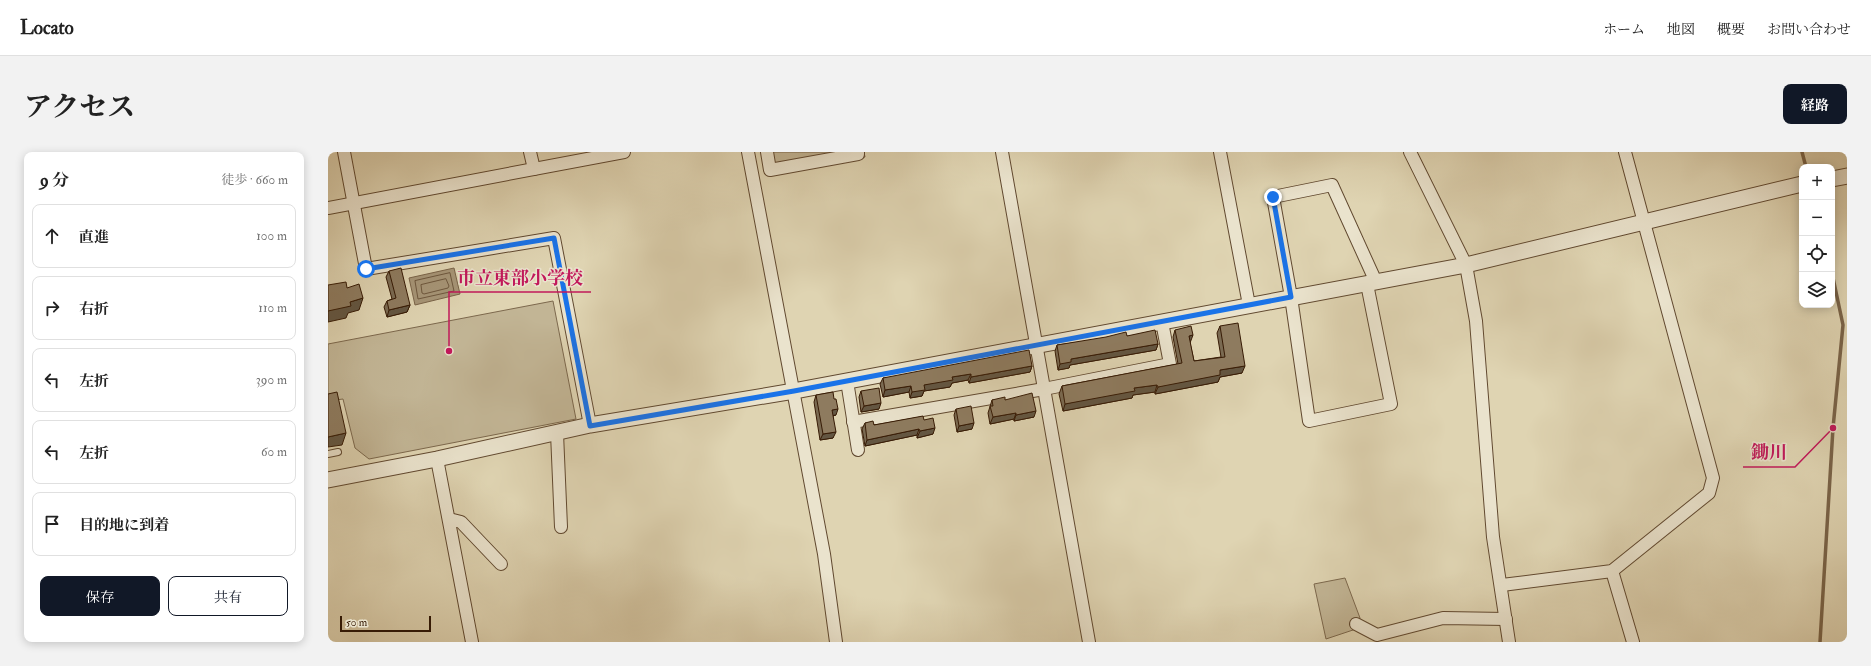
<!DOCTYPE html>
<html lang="ja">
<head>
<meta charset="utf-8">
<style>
  :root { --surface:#fff; --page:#f2f2f2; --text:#222; --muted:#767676; --line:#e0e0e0; --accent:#111827 }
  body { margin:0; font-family:"IM FELL Double Pica","Noto Serif JP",serif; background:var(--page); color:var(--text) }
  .controls { position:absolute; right:12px; top:12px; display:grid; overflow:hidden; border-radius:8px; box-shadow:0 2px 10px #0003 }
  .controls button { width:36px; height:36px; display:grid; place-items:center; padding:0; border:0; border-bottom:1px solid var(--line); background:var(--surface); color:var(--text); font:20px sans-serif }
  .scale { position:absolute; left:12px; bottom:10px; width:91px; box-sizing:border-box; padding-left:4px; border:2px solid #371b05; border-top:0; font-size:11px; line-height:14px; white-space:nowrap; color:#371b05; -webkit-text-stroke:3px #eae3cd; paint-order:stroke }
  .stop { position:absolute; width:12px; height:12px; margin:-9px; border:3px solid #1a73e8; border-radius:50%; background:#fff }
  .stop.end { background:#1a73e8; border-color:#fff; box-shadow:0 1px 4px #0008 }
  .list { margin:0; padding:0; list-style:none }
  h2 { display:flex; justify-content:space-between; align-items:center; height:52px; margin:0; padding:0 16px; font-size:17px }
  h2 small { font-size:13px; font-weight:400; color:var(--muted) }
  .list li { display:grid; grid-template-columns:26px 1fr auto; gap:12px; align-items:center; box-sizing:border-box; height:64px; margin:0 8px 8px; padding:0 8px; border:1px solid var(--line); border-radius:8px }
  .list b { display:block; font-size:15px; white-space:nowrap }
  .list em { font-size:13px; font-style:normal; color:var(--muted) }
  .actions { display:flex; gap:8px; padding:12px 16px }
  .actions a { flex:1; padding:9px 0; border:1px solid var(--accent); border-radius:8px; text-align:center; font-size:14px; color:var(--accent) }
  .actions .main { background:var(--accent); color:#fff }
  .icon { flex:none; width:22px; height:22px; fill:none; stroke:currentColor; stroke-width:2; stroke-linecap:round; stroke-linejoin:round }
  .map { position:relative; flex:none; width:1519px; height:490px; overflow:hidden; border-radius:8px }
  header { display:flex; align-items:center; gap:24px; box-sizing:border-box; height:56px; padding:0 20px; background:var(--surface); border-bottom:1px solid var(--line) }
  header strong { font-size:19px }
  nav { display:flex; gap:22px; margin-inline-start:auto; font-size:14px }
  .intro { display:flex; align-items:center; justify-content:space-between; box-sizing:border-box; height:96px; padding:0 24px }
  h1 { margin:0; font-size:28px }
  .button { padding:10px 18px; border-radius:8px; background:var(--accent); color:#fff; font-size:14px; font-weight:700 }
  main { display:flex; gap:24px; padding:0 24px }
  aside { flex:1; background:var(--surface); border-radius:8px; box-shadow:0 2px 10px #0003 }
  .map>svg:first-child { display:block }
  .green { fill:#c2b595; stroke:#7c684d }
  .water { fill:#a69577; stroke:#7a6449 }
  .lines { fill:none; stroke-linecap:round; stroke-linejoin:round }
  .shore { stroke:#6e583e; stroke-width:1 }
  .stream { stroke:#7a6449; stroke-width:3.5 }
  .service-casing { stroke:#614930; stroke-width:8 }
  .minor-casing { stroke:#614930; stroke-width:14 }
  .tertiary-casing { stroke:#614930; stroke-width:17 }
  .service { stroke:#eae3cd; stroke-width:6 }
  .minor { stroke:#eae3cd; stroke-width:12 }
  .tertiary { stroke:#eae3cd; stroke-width:15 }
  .wall { fill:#7a6a52; stroke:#371b05 }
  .shaded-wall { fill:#635642; stroke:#371b05 }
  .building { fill:#8e7b5f; stroke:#371b05 }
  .route { stroke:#1a73e8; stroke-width:5 }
  .leader { fill:none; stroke:#c2185b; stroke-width:1.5 }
  .callout-dot { fill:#c2185b; stroke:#eae3cd; stroke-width:1.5 }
  .callout-label { font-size:18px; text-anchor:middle; font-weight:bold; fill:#c2185b; stroke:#eae3cd; stroke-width:3; stroke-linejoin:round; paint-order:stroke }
</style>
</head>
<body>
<header>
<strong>Locato</strong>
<nav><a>ホーム</a><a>地図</a><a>概要</a><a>お問い合わせ</a></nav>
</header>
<div class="intro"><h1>アクセス</h1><a class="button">経路</a></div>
<main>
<aside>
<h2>9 分<small>徒歩 · 660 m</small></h2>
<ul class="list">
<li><svg class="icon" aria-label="ahead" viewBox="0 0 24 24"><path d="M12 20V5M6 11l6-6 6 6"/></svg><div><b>直進</b></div><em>100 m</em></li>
<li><svg class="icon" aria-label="right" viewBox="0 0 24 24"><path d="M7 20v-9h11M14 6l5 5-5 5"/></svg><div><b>右折</b></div><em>110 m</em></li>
<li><svg class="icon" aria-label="left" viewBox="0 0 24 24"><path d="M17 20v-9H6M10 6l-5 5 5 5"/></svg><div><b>左折</b></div><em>390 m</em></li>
<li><svg class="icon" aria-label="left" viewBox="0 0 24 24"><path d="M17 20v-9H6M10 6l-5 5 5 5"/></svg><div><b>左折</b></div><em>60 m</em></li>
<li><svg class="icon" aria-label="arrive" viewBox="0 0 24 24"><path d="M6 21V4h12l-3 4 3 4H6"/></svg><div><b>目的地に到着</b></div></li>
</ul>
<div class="actions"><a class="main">保存</a><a>共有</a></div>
</aside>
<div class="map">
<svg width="1519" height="490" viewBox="0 0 1519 490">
  <rect width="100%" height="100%" fill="#dfd4b2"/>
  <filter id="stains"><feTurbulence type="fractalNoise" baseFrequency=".005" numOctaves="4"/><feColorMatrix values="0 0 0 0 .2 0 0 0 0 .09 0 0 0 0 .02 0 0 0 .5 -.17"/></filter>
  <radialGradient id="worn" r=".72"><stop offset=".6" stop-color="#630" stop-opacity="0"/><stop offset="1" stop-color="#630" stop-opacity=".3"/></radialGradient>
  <g class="green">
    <path d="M436 0H536L537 5 440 22Z"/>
    <path d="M225 149 248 267 41 307 27 296 15 247 0 249V192Z"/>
    <path d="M1017 426 1032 466 1028 477 998 487 986 432Z"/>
  </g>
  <path class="water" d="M126 116 132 142 87 153 81 126Z"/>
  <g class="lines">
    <g class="shore">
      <path d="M122 121 126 139 90 147 87 129Z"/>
      <path d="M118 127 121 134 120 136 96 142 94 141 93 133Z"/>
    </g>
    <g class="stream">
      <path d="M1474 0 1478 15"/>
      <path d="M1492 490 1505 276 1515 173 1504 121"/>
    </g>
    <defs>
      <path id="service" d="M0 302 10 300"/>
      <g id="minor">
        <path d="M16 0 38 117 226 86 262 273"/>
        <path d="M202 0 206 17"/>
        <path d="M420 0 496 402 508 490"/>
        <path d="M439 0 442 18 530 2V0"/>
        <path d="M674 0 761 490"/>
        <path d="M892 0 921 153"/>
        <path d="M1082 0 1138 113 1148 169 1165 385 1181 490"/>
        <path d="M0 56 296 0"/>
        <path d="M1039 132 1063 252 981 269 963 145 945 45 1004 33 1048 130"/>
        <path d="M519 229 530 298"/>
        <path d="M525 270 716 237 842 212 834 170"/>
        <path d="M229 281 233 375"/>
        <path d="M109 307 144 490"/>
        <path d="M121 367 133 370 173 412"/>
        <path d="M1284 419 1305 490"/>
        <path d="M1174 433 1284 419 1381 341 1385 326 1297 0"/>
        <path d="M1028 472 1049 483 1115 466 1178 467"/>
      </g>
      <g id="tertiary">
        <path d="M1504 27 1519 24"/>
        <path d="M0 328 109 307 262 273 466 239 1138 113 1474 32"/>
      </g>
    </defs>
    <use href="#service" class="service-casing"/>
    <use href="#minor" class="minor-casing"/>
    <use href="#tertiary" class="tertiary-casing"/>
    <use href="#service" class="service"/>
    <use href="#minor" class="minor"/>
    <use href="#tertiary" class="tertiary"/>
  </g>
  <g class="wall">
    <path d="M61 119 82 153 79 160 59 165 56 155 59 149 64 147 58 125Z"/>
    <path d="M892 174 914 221 892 225 890 230 827 242V240L805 243 804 246 735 259 731 242 734 234 850 212 845 185 847 178 862 191 866 209 893 205 889 181Z"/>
    <path d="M799 184 830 192 828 198 742 213 741 216 730 218 727 199 729 193Z"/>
    <path d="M704 214 702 220 641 231 640 228 624 231 622 235 596 239 594 244 582 246 581 240 555 245 552 232 555 226Z"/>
    <path d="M533 239 551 257 533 260 531 245Z"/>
    <path d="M488 243 508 263 505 264V286L492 288 486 250Z"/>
    <path d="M664 248H677L706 265 686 269V267L662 272 660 261Z"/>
    <path d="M628 257 644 277 629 280 626 263Z"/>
    <path d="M596 268 605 282 589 286V283L537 294 534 277 537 271 546 273Z"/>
  </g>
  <g class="shaded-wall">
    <path d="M35 146 31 158 20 161 18 166 0 170V159L22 150Z"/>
    <path d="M82 153 79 160 59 165 61 158Z"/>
    <path d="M865 183 862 191 861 184Z"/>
    <path d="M830 192 828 198 742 213 741 216 730 218 732 212 743 207Z"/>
    <path d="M704 214 702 220 641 231 643 225Z"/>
    <path d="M917 214 914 221 892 225 890 230 827 242 830 235 892 218Z"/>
    <path d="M643 222 640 228 624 231 622 235 596 239 594 244 582 246 584 240 596 233 624 225Z"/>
    <path d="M829 233 827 240 805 243 804 246 735 259 737 252 806 236Z"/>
    <path d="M583 234 581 240 555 245 557 238Z"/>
    <path d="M553 251 551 257 533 260 536 254Z"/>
    <path d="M510 257 508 263 502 264 504 258Z"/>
    <path d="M708 259 706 265 686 269 688 263Z"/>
    <path d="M688 261 686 267 662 272 665 265Z"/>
    <path d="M646 271 644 277 629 280 631 274Z"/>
    <path d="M607 276 605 282 589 286 592 279Z"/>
    <path d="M591 277 589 283 537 294 539 288Z"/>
    <path d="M508 280 505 286 492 288 495 282Z"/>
    <path d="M18 281 14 293 0 295V285Z"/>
  </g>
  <g class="building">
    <path d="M73 116 82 153 61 158 59 149 68 146 61 119Z"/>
    <path d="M18 130 19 136 31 132 35 146 22 150 23 154 0 159V133Z"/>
    <path d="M910 171 917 214 892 218V223L830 235 829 233 806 236 807 239 737 252 734 234 854 211 847 178 863 174 865 183 861 184 866 209 897 205 892 174Z"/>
    <path d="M827 178 830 192 743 207V210L732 212 729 193 778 185 798 180 799 184Z"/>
    <path d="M701 198 704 214 643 225V222L624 225 625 228 596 233 597 238 584 240 583 234 557 238 555 226Z"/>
    <path d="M551 236 553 251 536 254 533 239Z"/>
    <path d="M9 240 18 281 0 285V242Z"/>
    <path d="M505 240 506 247H508L510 257 504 258 508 280 495 282 488 243Z"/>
    <path d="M704 241 708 259 688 263V261L665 265 662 254H665L664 248 677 245V248Z"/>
    <path d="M643 254 646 271 631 274 628 257Z"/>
    <path d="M595 264 596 268 605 266 607 276 592 279 591 277 539 288 537 271 545 269 546 273Z"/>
  </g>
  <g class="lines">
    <path class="route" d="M38 117 226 86 262 274 466 239 963 145 945 45"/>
  </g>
  <path class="leader" d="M121 199L121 140H263M1505 276L1467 315H1415"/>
  <g class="callout-dot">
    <circle cx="121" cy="199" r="4"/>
    <circle cx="1505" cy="276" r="4"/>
  </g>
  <g class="callout-label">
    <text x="192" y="132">市立東部小学校</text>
    <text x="1441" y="306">鋤川</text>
  </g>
  <rect width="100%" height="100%" filter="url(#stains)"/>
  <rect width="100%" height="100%" fill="url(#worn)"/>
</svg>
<div class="controls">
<button>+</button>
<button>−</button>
<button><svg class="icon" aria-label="locate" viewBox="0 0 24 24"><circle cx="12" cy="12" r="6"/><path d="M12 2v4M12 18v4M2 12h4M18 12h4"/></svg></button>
<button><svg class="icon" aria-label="layers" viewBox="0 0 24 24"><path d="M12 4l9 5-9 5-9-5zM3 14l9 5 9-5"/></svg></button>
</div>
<div class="scale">50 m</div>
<div class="stop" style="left:38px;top:117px"></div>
<div class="stop end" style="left:945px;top:45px"></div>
</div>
</main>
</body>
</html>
